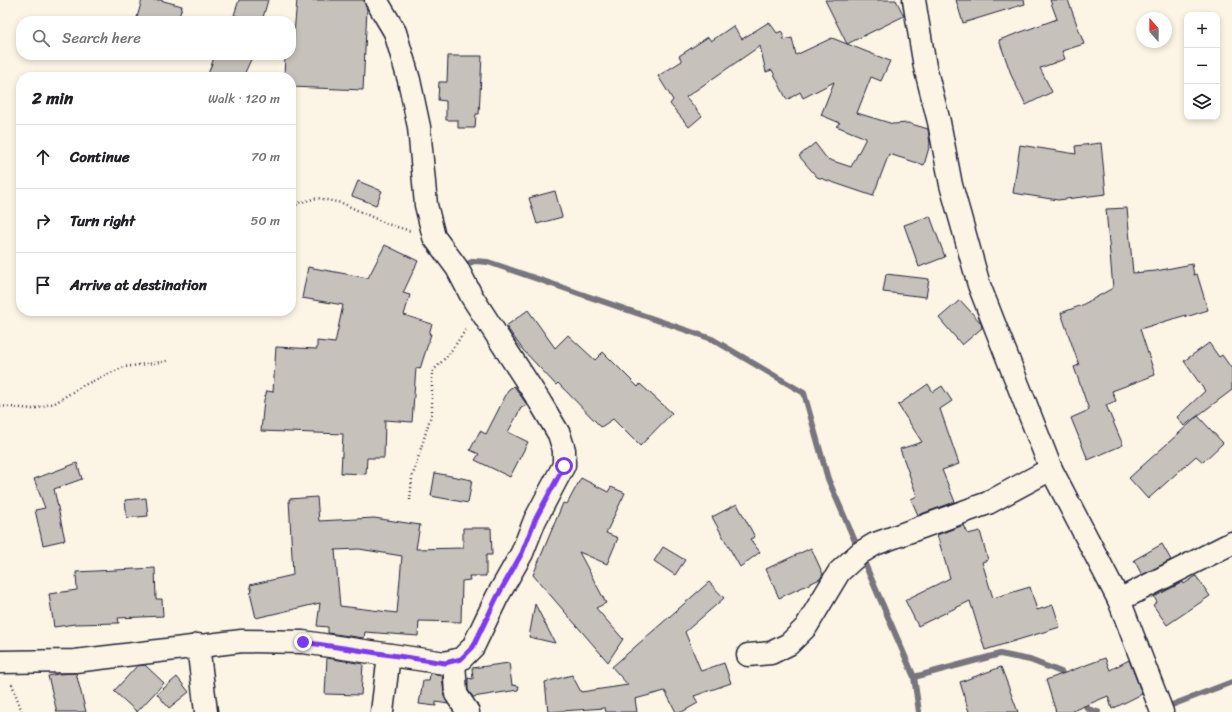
<!DOCTYPE html>
<html lang="en">
<head>
<meta charset="utf-8">
<style>
  :root { --surface:#fff; --page:#f2f2f2; --text:#202124; --muted:#757577; --line:#e0e0e0 }
  body { margin:0; font-family:Sriracha,sans-serif; background:var(--page); color:var(--text) }
  .controls { position:absolute; right:12px; top:12px; display:grid; overflow:hidden; border-radius:8px; box-shadow:0 2px 6px #0003 }
  .controls button { width:36px; height:36px; display:grid; place-items:center; padding:0; border:0; border-bottom:1px solid var(--line); background:var(--surface); color:var(--text); font:20px sans-serif }
  .compass { position:absolute; left:1136px; top:12px; width:36px; height:36px; border-radius:50%; background:var(--surface); box-shadow:0 2px 6px #0003; rotate:339deg }
  .stop { position:absolute; width:12px; height:12px; margin:-9px; border:3px solid #7c3aed; border-radius:50%; background:#fff }
  .stop.end { background:#7c3aed; border-color:#fff; box-shadow:0 1px 4px #0008 }
  .list { margin:0; padding:0; list-style:none }
  h2 { display:flex; justify-content:space-between; align-items:center; height:52px; margin:0; padding:0 16px; font-size:17px }
  h2 small { font-size:13px; font-weight:400; color:var(--muted) }
  .list li { display:grid; grid-template-columns:26px 1fr auto; gap:12px; align-items:center; box-sizing:border-box; height:64px; padding:0 16px; border-top:1px solid var(--line) }
  .list b { display:block; font-size:15px; white-space:nowrap }
  .list em { font-size:13px; font-style:normal; color:var(--muted) }
  .icon { flex:none; width:22px; height:22px; fill:none; stroke:currentColor; stroke-width:2; stroke-linecap:round; stroke-linejoin:round }
  .map { position:relative; flex:none; width:1232px; height:712px; overflow:hidden }
  .search { position:absolute; background:var(--surface); box-shadow:0 2px 6px #0003; left:16px; top:16px; width:280px; height:44px; display:flex; align-items:center; gap:10px; box-sizing:border-box; padding:0 14px; border-radius:16px; color:var(--muted); font-size:15px }
  .panel { position:absolute; background:var(--surface); box-shadow:0 2px 6px #0003; left:16px; top:72px; width:280px; height:244px; border-radius:16px }
  .map>svg:first-child { display:block }
  .lines { fill:none; stroke-linecap:round; stroke-linejoin:round }
  .stream { stroke:#78757e; stroke-width:6 }
  .building { fill:#c6c1bb; stroke:#22223b; fill-rule:evenodd }
  .minor-casing { stroke:#22223b; stroke-width:25 }
  .path { stroke:#22223b; stroke-width:2.5; stroke-dasharray:1 3; stroke-linecap:butt }
  .minor { stroke:#fcf5e5; stroke-width:22 }
  .route { stroke:#7c3aed; stroke-width:5 }
</style>
</head>
<body>
<div class="map">
<svg width="1232" height="712" viewBox="0 0 1232 712">
  <rect width="100%" height="100%" fill="#fcf5e5"/>
  <filter id="ink" filterUnits="userSpaceOnUse"><feTurbulence type="fractalNoise" baseFrequency=".025" numOctaves="2"/><feDisplacementMap in="SourceGraphic" scale="8" xChannelSelector="R" yChannelSelector="G"/><feConvolveMatrix kernelMatrix="1 2 1 2 8 2 1 2 1" color-interpolation-filters="sRGB"/></filter>
  <g filter="url(#ink)">
    <g class="lines">
      <g class="stream">
        <path d="M461 267 474 261 488 262 712 339 804 393 828 479 914 677 919 712"/>
        <path d="M914 677 1000 654 1030 660 1061 672 1067 681"/>
        <path d="M1081 699 1088 709 1098 712"/>
        <path d="M1164 708 1232 682"/>
      </g>
    </g>
    <g class="building">
      <path d="M142 0H160L182 6 178 21H136Z"/>
      <path d="M239 0H268L262 21H252L234 15Z"/>
      <path d="M297 0H364L367 9 363 90 291 87V77H284L285 55H291V45H293Z"/>
      <path d="M825 0H896L904 16 847 44Z"/>
      <path d="M956 0H1024L1025 4 963 23Z"/>
      <path d="M1050 0H1068L1084 44 1062 51 1065 59 1040 68 1052 92 1026 105 1012 77 999 40 1057 19Z"/>
      <path d="M769 22 777 33 782 31 784 40 792 38 796 55 832 38 890 61 881 81 871 77 857 113 893 124 908 123 928 129 930 144 924 165 889 154 873 196 817 177 799 156 815 143 827 159 851 167 866 138 836 126 840 123 821 115 834 82 803 98 800 92 787 100 772 70 766 72 760 46 686 97 702 116 689 127 670 104 673 100 658 76 682 61 679 56 708 37 711 41 733 26 742 39Z"/>
      <path d="M215 55H253L243 77H207Z"/>
      <path d="M448 56H482L479 114H476L475 128H458V120H446V101L438 100 439 82H447Z"/>
      <path d="M1101 143 1106 194 1058 200 1013 193 1020 145 1076 154 1075 146Z"/>
      <path d="M358 181 382 191 376 205 352 196Z"/>
      <path d="M555 191 562 217 537 224 529 198Z"/>
      <path d="M1127 208 1133 273 1156 271 1192 264 1194 275 1197 274 1208 310 1186 317V315L1140 329 1155 375 1112 391 1116 401 1106 405 1123 445 1088 460 1071 418 1089 410 1074 367 1079 365 1061 313 1082 305 1113 288 1106 209Z"/>
      <path d="M930 216 945 257 919 267 904 225Z"/>
      <path d="M385 245 418 261 403 293 410 295 404 315 432 324 429 334H431L420 369 416 368 412 422 385 420 384 458H367L366 474 341 473 343 434 261 431 264 400 267 391 273 392 276 347 317 349V341L335 343 343 305 302 298 308 267 368 278Z"/>
      <path d="M886 274 929 279 926 297 883 292Z"/>
      <path d="M960 300 981 323 982 328 962 345 939 318Z"/>
      <path d="M528 310 555 348 568 335 595 360 603 352 638 387 640 384 672 413 640 446 613 419 601 427 558 383 556 385 523 350 506 326Z"/>
      <path d="M1209 343 1219 357 1222 355 1232 369V390L1184 426 1177 417 1205 391 1184 361Z"/>
      <path d="M928 384 933 392 942 386 952 401 940 409 959 464 942 470 955 502 918 515 911 499 917 496 900 449 922 442 898 405Z"/>
      <path d="M514 386 527 405 521 408 508 432 528 442 510 477 475 460 479 454 470 450 480 431 486 434 509 389Z"/>
      <path d="M1198 416 1223 443 1203 462 1196 456 1148 499 1129 478Z"/>
      <path d="M77 463 82 479 54 489 65 540 43 545 35 510 45 508 34 479Z"/>
      <path d="M435 473 472 480 468 503 431 496Z"/>
      <path d="M581 478 608 492 611 487 625 493 606 533 618 538 607 564 579 552 606 603 596 608 623 639 608 662 533 575 563 503 567 504Z"/>
      <path d="M317 497 319 521 374 518 420 525 416 549 463 548V528H491L492 555H486V576H469L470 580 462 581 461 622 419 621 418 636 365 632 364 638 328 633V627L317 626 320 603 256 618 250 593 252 592 250 585 293 575 289 499ZM359 549 402 556 397 613 340 606 335 550Z"/>
      <path d="M146 498 148 516 127 518 125 500Z"/>
      <path d="M737 504 755 537 750 539 760 552 740 567 712 517Z"/>
      <path d="M964 525 968 534 980 531 988 560 982 562 993 598 1030 587 1037 610 1053 605 1060 627 985 650 970 601 918 626 905 600 950 578 937 535Z"/>
      <path d="M1162 544 1171 560 1142 575 1134 560Z"/>
      <path d="M663 547 685 560 675 575 654 561Z"/>
      <path d="M811 548 823 574 820 579 779 598 766 569Z"/>
      <path d="M155 568 156 599H162L163 616 118 618 119 623 75 624 54 627 49 594 77 590 76 572Z"/>
      <path d="M1196 576 1210 596 1167 625 1153 605 1157 602 1154 597 1183 582 1184 584Z"/>
      <path d="M709 582 724 598 685 632 701 671 724 663 731 683 694 696 698 703 682 712H676L665 691 635 699 637 712H606L605 708 548 712 545 682 572 675 581 692 628 685 612 667Z"/>
      <path d="M535 604 555 643 529 637Z"/>
      <path d="M327 658 363 664 361 695 325 694Z"/>
      <path d="M1105 658 1110 670 1129 660 1142 694 1112 709 1108 696 1070 712H1056L1046 680Z"/>
      <path d="M509 663 512 685 519 686 518 690 473 697 468 690V678L473 679 472 668Z"/>
      <path d="M145 665 164 683 137 712 114 691 137 666Z"/>
      <path d="M1001 667 1018 712H969L960 682Z"/>
      <path d="M76 673 86 712H57L48 676 58 674Z"/>
      <path d="M430 673 442 675 444 695 448 704 436 702V706L419 704 423 681H429Z"/>
      <path d="M177 677 189 692 169 708 157 694Z"/>
    </g>
    <g class="lines">
      <defs>
        <g id="minor">
          <path d="M914 0 925 67 939 122 951 185 979 285 1051 469 1119 600 1162 712"/>
          <path d="M1119 600 1232 543"/>
          <path d="M198 645 206 712"/>
          <path d="M748 655 771 653 789 644 806 627 839 572 860 553 875 544 988 503 1051 469"/>
          <path d="M454 661 456 694 468 712"/>
          <path d="M0 662 75 661 242 641 303 642 445 663 461 659 473 647 497 597 522 553 535 520 564 465V450L559 434 540 402 472 297 457 268 434 237 426 205 419 127 409 80 395 32 376 0"/>
          <path d="M382 712 389 655"/>
        </g>
      </defs>
      <use href="#minor" class="minor-casing"/>
      <g class="path">
        <path d="M291 211 298 203 317 198 342 203 387 224 411 231"/>
        <path d="M0 406 32 409 55 403 82 386 124 367 168 361"/>
        <path d="M410 500 412 478 432 412V372L449 354 467 328"/>
        <path d="M12 684 22 712"/>
      </g>
      <use href="#minor" class="minor"/>
    </g>
  </g>
  <g class="lines" filter="url(#ink)">
    <path class="route" d="M303 642 445 663 461 659 473 647 497 597 522 553 535 520 564 466"/>
  </g>
</svg>
<div class="controls">
<button>+</button>
<button>−</button>
<button><svg class="icon" aria-label="layers" viewBox="0 0 24 24"><path d="M12 4l9 5-9 5-9-5zM3 14l9 5 9-5"/></svg></button>
</div>
<svg class="compass" viewBox="-18 -18 36 36"><path d="M0-13l5 13h-10z" fill="#e53935"/><path d="M0 13l5-13h-10z" fill="#757577"/></svg>
<div class="stop" style="left:564px;top:466px"></div>
<div class="stop end" style="left:303px;top:642px"></div>
<div class="search"><svg class="icon" aria-label="search" viewBox="0 0 24 24"><circle cx="10" cy="10" r="6"/><path d="M15 15l6 6"/></svg>Search here</div>
<section class="panel">
<h2>2 min<small>Walk · 120 m</small></h2>
<ul class="list">
<li><svg class="icon" aria-label="ahead" viewBox="0 0 24 24"><path d="M12 20V5M6 11l6-6 6 6"/></svg><div><b>Continue</b></div><em>70 m</em></li>
<li><svg class="icon" aria-label="right" viewBox="0 0 24 24"><path d="M7 20v-9h11M14 6l5 5-5 5"/></svg><div><b>Turn right</b></div><em>50 m</em></li>
<li><svg class="icon" aria-label="arrive" viewBox="0 0 24 24"><path d="M6 21V4h12l-3 4 3 4H6"/></svg><div><b>Arrive at destination</b></div></li>
</ul>
</section>
</div>
</body>
</html>
